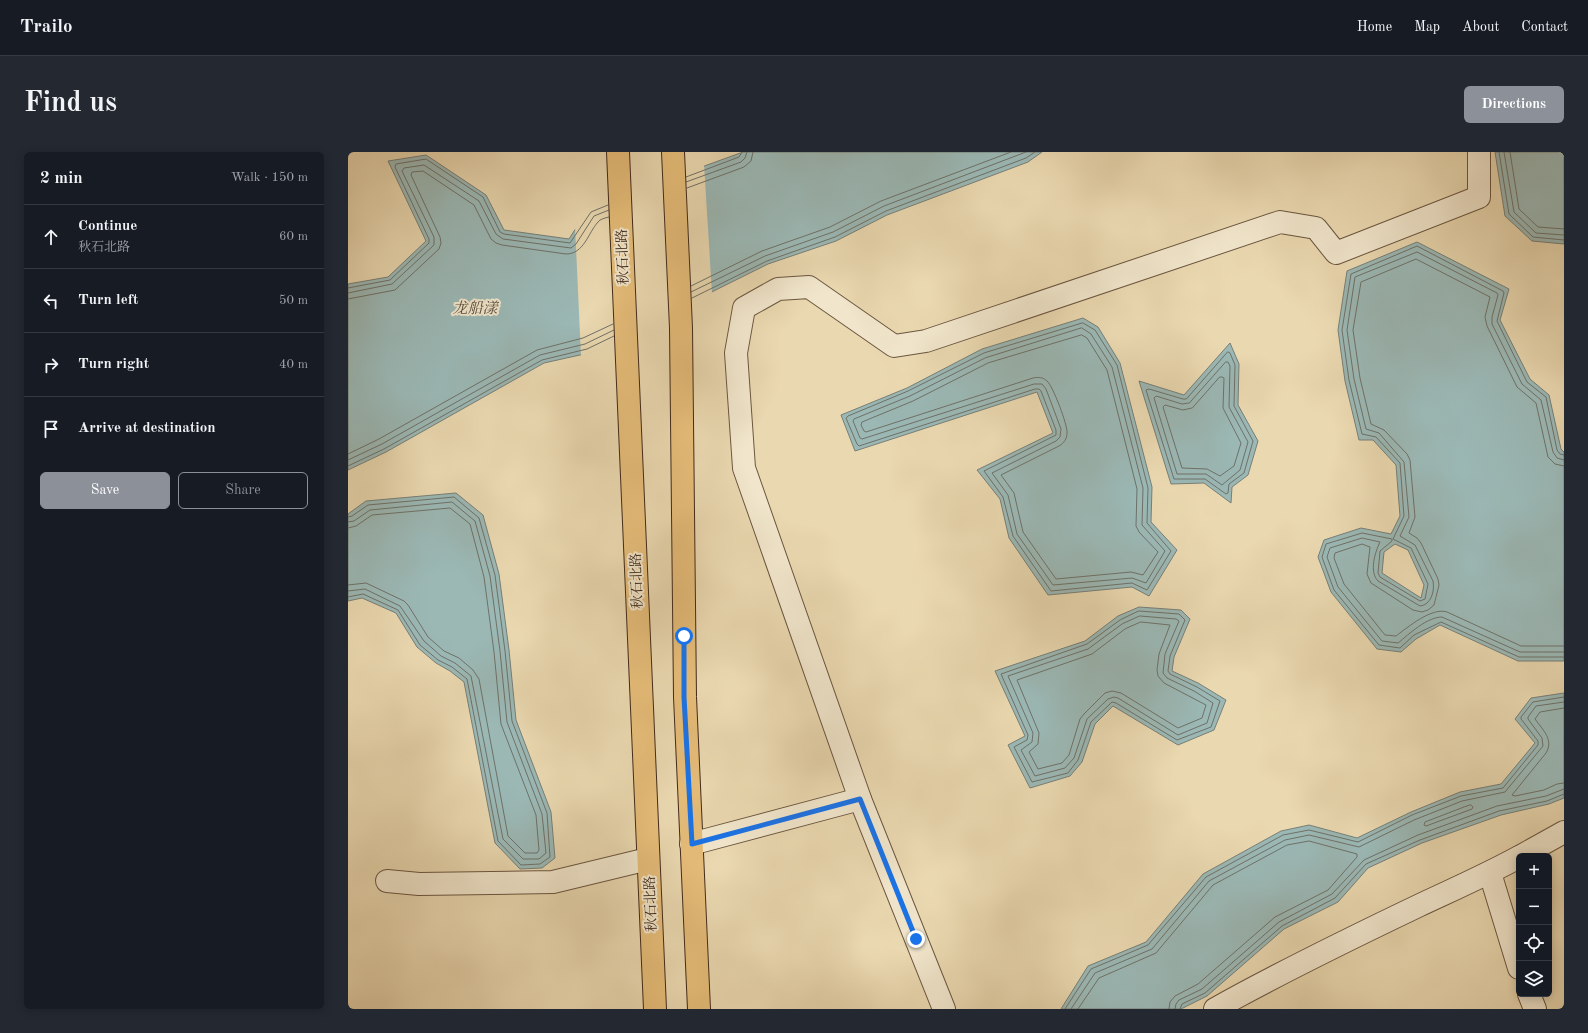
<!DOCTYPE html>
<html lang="en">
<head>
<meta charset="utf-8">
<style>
  :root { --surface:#171b24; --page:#242831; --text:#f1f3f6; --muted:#9ea1a6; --line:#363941; --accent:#8c9099 }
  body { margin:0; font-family:"Old Standard TT","Noto Serif SC",serif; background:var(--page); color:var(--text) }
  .controls { position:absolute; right:12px; bottom:12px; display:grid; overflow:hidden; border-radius:6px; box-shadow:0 2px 10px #0003 }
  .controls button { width:36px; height:36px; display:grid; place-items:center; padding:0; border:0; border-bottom:1px solid var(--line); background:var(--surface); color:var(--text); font:20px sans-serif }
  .stop { position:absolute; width:12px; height:12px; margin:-9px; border:3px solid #1a73e8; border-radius:50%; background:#fff }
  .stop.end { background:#1a73e8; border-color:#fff; box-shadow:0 1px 4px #0008 }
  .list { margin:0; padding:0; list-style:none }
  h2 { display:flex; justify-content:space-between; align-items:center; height:52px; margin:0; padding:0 16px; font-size:17px }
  h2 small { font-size:13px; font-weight:400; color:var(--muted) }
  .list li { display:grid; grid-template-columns:26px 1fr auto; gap:12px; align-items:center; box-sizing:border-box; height:64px; padding:0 16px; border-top:1px solid var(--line) }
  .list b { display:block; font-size:15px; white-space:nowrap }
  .list p { margin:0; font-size:13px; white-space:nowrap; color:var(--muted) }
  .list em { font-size:13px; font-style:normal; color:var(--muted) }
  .actions { display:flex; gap:8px; padding:12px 16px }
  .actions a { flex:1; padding:9px 0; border:1px solid var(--accent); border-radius:6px; text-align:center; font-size:14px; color:var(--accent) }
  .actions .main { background:var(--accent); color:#fff }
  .icon { flex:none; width:22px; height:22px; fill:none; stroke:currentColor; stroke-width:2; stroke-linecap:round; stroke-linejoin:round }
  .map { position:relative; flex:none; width:1216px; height:857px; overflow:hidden; border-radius:6px }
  header { display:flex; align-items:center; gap:24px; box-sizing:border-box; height:56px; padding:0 20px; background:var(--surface); border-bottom:1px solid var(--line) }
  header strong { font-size:19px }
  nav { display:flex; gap:22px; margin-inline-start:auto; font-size:14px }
  .intro { display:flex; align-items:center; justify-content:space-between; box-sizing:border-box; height:96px; padding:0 24px }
  h1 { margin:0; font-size:28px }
  .button { padding:10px 18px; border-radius:6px; background:var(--accent); color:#fff; font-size:14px; font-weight:700 }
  main { display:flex; gap:24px; padding:0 24px }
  aside { flex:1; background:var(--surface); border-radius:6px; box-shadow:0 2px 10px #0003 }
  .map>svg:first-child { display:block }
  .water { fill:#9bb8b5; stroke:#777f77; fill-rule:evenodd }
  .pier { fill:#ead8b0 }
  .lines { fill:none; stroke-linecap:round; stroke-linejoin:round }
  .shore { stroke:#6e7168; stroke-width:1 }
  .street-casing { stroke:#6b5640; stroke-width:24 }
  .primary-casing { stroke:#412a1a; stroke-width:24 }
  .street { stroke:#f1e6cc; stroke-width:22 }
  .primary { stroke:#e5bc78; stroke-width:22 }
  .route { stroke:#1a73e8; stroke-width:5 }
  .labels { text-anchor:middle; stroke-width:4; stroke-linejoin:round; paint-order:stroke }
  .street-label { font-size:14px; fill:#412a1a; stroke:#f1e6cc }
  .water-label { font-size:15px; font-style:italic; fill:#584e41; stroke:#f1e6cc }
</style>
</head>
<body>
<header>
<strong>Trailo</strong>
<nav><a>Home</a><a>Map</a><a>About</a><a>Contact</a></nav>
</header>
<div class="intro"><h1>Find us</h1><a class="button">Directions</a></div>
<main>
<aside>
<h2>2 min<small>Walk · 150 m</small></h2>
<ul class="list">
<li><svg class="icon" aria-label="ahead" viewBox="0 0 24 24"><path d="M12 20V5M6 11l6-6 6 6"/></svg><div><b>Continue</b><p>秋石北路</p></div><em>60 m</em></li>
<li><svg class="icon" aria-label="left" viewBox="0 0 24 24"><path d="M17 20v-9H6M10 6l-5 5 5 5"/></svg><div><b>Turn left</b></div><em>50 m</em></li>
<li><svg class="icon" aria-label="right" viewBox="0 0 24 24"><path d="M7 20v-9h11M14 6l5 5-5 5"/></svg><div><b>Turn right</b></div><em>40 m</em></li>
<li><svg class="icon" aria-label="arrive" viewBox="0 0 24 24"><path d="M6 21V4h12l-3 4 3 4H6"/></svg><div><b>Arrive at destination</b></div></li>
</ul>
<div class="actions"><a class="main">Save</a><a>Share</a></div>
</aside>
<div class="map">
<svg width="1216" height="857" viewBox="0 0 1216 857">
  <rect width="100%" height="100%" fill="#ead8b0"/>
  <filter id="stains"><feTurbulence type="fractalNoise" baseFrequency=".005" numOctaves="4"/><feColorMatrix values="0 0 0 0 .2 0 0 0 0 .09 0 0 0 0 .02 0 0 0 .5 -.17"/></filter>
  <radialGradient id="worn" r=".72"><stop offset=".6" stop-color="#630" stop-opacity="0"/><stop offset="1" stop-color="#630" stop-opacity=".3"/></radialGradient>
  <g class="water">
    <path d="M395 0H694L680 10 539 63 488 89 420 112 241 201 196 211 38 300 0 318V132L40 125 78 89 40 9 78 3 138 43 156 78 221 87 241 56Z"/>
    <path d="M1147 0H1216V92L1184 89 1157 64Z"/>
    <path d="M1069 90 1161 137 1152 168 1182 227 1201 243 1213 297 1216 300V509H1170L1092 473 1068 487 1053 500 1029 497 983 440 970 405 976 388 1013 376 1043 382 1052 364 1048 313 1025 288H1011L997 229 990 178 999 119ZM1047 392 1060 398 1076 433 1073 446 1034 421 1036 400Z"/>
    <path d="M735 166 750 175 772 211 804 335 803 370 829 398 801 444 784 435 700 443 661 386 652 347 629 318 705 281 689 240 507 299 493 263 559 236 634 197Z"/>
    <path d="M882 191 891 212 890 253 910 289 900 323 884 335 883 351 856 331 823 332 791 229 836 243Z"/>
    <path d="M108 341 135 363 151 422 161 498 168 568 203 660 207 706 194 716 172 717 147 691 116 530 102 519 88 511 69 495 48 461 14 446 0 449V362L18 349Z"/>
    <path d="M791 455 833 458 842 467 826 505 824 519 850 531 878 548 866 578 830 593 765 554 747 572 734 610 722 624 682 636 660 593 677 584 647 519 737 489 770 464Z"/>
    <path d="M1216 541V646L1201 652 1153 663 1074 691 1020 716 990 750 936 777 859 844 833 857H713L740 814 798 790 855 722 933 679 961 673 1009 686 1063 660 1112 640 1153 632 1187 591 1167 567 1183 546Z"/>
  </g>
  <path class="pier" d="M356 12 364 142 241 202 233 204 227 74 240 54Z"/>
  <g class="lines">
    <g class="shore">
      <path d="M1151 0 1161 62 1185 85 1216 88"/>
      <path d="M1156 0 1166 60 1188 81 1216 83"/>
      <path d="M1162 0 1171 57 1190 75 1216 77"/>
      <path d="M338 25 391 5 394 0"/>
      <path d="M338 30 393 10 397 6 399 0"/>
      <path d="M339 36 396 15 403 9 405 0"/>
      <path d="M343 134 414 99 482 75 533 49 663 0"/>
      <path d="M0 136 42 128 81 91V87L47 15 48 12 78 7 135 45 152 80 156 82 222 91 243 60 260 53"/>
      <path d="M343 140 417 104 485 80 536 54 678 0"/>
      <path d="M0 141 44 132 86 93V85L54 19 56 16 76 13 131 49 148 82 155 87 223 96 228 92 246 64 261 58"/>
      <path d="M344 146 419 109 487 85 538 59 678 6 687 0"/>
      <path d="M0 147 47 138 91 97 93 91 92 85 63 23 64 20 75 19 126 53 143 87 148 91 154 93 218 102C236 102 240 81 250 70 252 67 257 66 261 65"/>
      <path d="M735 171 747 178 769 213 800 336 799 371 823 399 799 438 784 431 703 439 665 384 655 345 636 319 708 283V278L693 239 691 237H687L511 294 509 292 498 266 500 264 560 239 636 201Z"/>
      <path d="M734 176 743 182 764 215 795 336 794 373 817 399 798 431 784 426 705 433 669 382 660 343 644 321 708 289 712 285 713 277 698 237 694 232H686L514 287 512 286 505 269 506 267 562 244 637 206Z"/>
      <path d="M734 183 739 186 759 218 789 337 788 374 791 380 810 400 795 423 783 420 708 427 675 380 666 341 653 323 711 294C716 291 719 287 719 281 720 274 705 234 699 229 695 225 690 225 685 226L518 280 516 279 513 273 514 270 565 249 640 211Z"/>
      <path d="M880 200 882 201 887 213 886 254 905 289 896 321 881 332 880 341 878 342 857 327H826L798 238 801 237 835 247H838Z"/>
      <path d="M878 210H880L882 214 881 255 900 290 892 318 874 333 858 322H829L806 246 808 244 834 252 841 251Z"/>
      <path d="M872 225H874L876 226 875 256 893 291 886 314 872 324 859 317 834 316 815 255 817 253 835 258 844 256Z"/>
      <path d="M0 302 31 287 189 198 235 186 265 172"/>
      <path d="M1216 303 1212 302 1209 298 1198 245 1179 230 1149 169 1156 141 1155 139 1069 94 1003 122 994 178 1001 228 1014 282 1028 285 1052 311 1056 364 1045 387 1063 396 1080 432 1077 447 1072 449 1032 425 1030 421 1032 399 1044 389V387L1014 381 978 392 974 405 986 438 1031 493 1052 496 1066 483 1093 470 1171 505H1216"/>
      <path d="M0 308 34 292 192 203 237 192 266 178"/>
      <path d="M1216 308 1209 306 1205 300 1193 248 1174 232 1144 172V165L1150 143 1149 141 1069 100 1007 125 999 178 1006 227 1018 277 1031 281 1056 310 1061 365 1052 384 1067 393 1085 429C1087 439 1083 453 1072 454L1030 429C1021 420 1027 400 1032 390L1014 386 982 396 979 405 990 435 1034 489 1050 491C1061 482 1079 465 1094 465L1172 500H1216"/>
      <path d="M0 314 36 297 194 208 239 197 266 184"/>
      <path d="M1216 314 1207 312 1200 305 1188 251 1169 235 1139 174 1137 165 1142 145 1068 107 1013 130 1005 178 1012 226 1023 272 1036 278 1059 302 1062 308 1067 365 1061 381 1069 386 1073 391 1090 427 1091 433 1086 453 1080 458 1074 460 1065 458 1023 431 1019 422 1022 395 1014 392 987 401 986 406 996 432 1037 483 1048 484C1060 475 1084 455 1099 460L1173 494H1216"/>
      <path d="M0 365 4 364 20 353 106 345 131 366 147 423 157 499 164 569 199 661 202 705 192 712 173 713 150 689 119 527 104 515 90 508 72 493 50 458 15 442 0 445"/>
      <path d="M0 370 6 369 22 358 104 350 127 369 142 424 152 499 159 570 194 662 198 701 191 707H175L155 687 123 524 107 511 93 504 76 489 52 454 17 437 0 439"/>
      <path d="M0 376 8 374 24 363 102 356 122 372 136 425 146 500 153 572 188 663 191 698 189 701H177L160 684 131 527 125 518 111 506 96 499 80 485 60 453 56 449 18 431 0 433"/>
      <path d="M791 459 831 462 837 468 822 504 820 519 822 522 849 535 872 549 863 575 829 588 768 551 764 550 743 570 730 608 720 621 684 630 666 595 679 588 680 583 653 522 739 492 772 468Z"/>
      <path d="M792 464 828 467 831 469 817 502 815 521 819 526 846 539 865 551 859 571 830 583 770 546 766 545 760 547 739 567 726 606 717 616 687 624 673 598 684 590 685 581 660 524 740 497 774 472Z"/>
      <path d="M793 470 822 473 811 502 809 518 810 524 816 531 858 553 854 566 830 576 773 541 764 539 757 541 736 562 732 567 721 603 714 611 690 617 681 600 690 592 691 581 669 528 744 502 777 477Z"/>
      <path d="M1216 556 1192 560 1187 567C1195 578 1206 588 1198 601L1164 643 1167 644 1196 638 1209 632 1216 631"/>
      <path d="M1123 653 1125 655 1124 657 1078 674 1076 673 1077 670 1116 655Z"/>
      <path d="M717 857 743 817 800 793 858 725 935 683 961 678 1010 690 1064 663 1113 644 1155 636 1190 593V589L1173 567V565L1185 550 1216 545"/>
      <path d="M723 857 747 821 804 797 861 729 937 688 961 683 1011 695 1066 668 1114 649 1157 640 1195 594 1194 586 1180 567V565L1188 554 1216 550"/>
      <path d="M730 857 751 826 808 801 865 733 939 693 961 689 1009 702V705L980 738 927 765 850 832 827 844 822 850 821 857"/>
      <path d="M827 857 828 852 831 848 854 837 931 770 984 742 1016 708 1070 683 1149 654 1198 644 1216 637"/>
      <path d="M832 857 834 852 857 841 934 774 987 746 1018 712 1072 688 1151 659 1199 649 1216 642"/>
    </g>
    <defs>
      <g id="street">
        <path d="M343 692 512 647"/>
        <path d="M1173 704 1216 680"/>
        <path d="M1142 721 1171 816"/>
        <path d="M39 729 71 732 205 730 300 707"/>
        <path d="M1181 842 1187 857"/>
        <path d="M596 857 512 647 396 316 388 201 396 156 430 137 461 135 546 194 578 189 932 70 968 76 988 101 1131 45V0"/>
        <path d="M867 857C933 820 1001 787 1070 754 1104 738 1138 723 1171 705"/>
      </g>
      <g id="primary">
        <path d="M270 0 307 857"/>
        <path d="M325 0 333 176 337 545 351 857"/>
      </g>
    </defs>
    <use href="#street" class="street-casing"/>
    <use href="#primary" class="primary-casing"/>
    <use href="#street" class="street"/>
    <use href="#primary" class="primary"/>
  </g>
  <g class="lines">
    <path class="route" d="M336 484V545L344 692 512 647 568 787"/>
  </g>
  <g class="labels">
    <g class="street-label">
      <text transform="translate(274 105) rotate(-92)" y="5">秋石北路</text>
      <text transform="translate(288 429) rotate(-92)" y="5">秋石北路</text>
      <text transform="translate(302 752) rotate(-92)" y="5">秋石北路</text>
    </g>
    <g class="water-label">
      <text x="127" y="161">龙船漾</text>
    </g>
  </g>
  <rect width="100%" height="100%" filter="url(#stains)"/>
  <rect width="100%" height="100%" fill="url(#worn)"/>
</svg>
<div class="controls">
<button>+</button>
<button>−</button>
<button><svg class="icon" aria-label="locate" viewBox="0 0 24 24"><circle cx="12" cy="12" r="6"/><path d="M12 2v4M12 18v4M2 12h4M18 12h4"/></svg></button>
<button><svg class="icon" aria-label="layers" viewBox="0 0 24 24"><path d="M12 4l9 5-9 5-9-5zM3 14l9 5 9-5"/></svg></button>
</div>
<div class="stop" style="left:336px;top:484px"></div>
<div class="stop end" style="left:568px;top:787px"></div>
</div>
</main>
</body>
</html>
